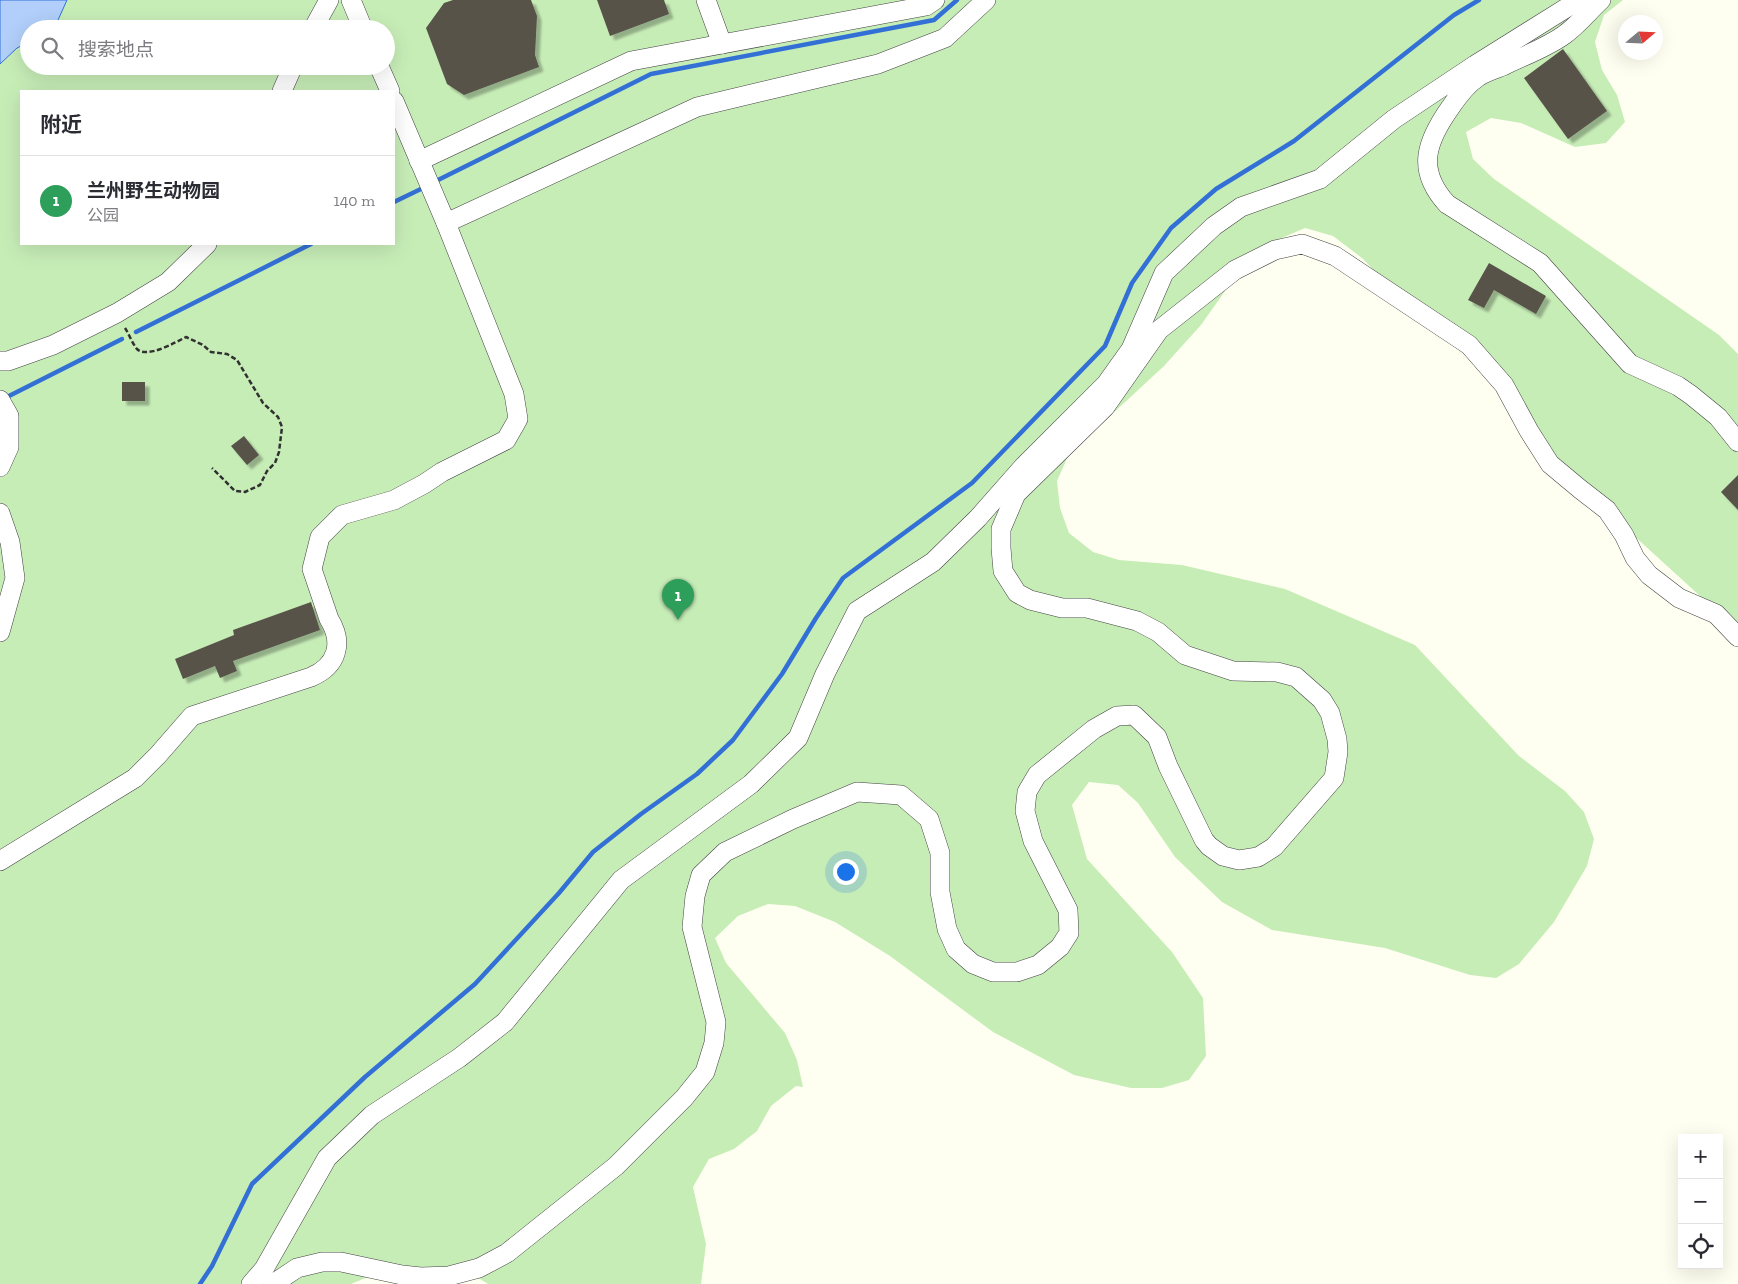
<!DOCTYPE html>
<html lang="zh">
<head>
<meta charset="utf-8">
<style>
  :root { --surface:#fff; --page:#f2f2f3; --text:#2b2b33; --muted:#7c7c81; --line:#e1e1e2; --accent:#c93b1d }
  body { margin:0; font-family:"Zilla Slab","Noto Sans SC",serif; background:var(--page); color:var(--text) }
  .controls { position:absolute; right:15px; bottom:15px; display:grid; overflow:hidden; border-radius:0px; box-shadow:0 5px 20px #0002 }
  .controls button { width:45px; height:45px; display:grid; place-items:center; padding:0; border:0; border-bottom:1px solid var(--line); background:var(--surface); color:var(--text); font:25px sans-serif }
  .compass { position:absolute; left:1618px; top:15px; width:45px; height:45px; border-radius:50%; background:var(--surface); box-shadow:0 5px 20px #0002; rotate:71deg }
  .you { position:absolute; left:845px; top:871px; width:18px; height:18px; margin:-12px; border:4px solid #fff; border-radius:50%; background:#1a73e8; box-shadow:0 0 0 8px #1a73e833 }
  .badge { display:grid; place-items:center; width:32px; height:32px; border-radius:50%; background:var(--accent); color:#fff; font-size:16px; font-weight:700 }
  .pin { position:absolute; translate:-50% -41px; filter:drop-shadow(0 1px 2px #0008) }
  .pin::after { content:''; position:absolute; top:26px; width:18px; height:15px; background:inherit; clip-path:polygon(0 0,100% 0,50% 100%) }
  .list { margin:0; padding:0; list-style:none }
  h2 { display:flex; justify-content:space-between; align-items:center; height:65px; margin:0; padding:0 20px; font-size:21px }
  h2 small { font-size:16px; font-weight:400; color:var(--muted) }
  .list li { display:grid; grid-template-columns:32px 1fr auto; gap:15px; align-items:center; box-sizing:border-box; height:90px; padding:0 20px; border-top:1px solid var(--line) }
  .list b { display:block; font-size:19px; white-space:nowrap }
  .list p { margin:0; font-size:16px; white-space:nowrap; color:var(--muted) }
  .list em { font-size:16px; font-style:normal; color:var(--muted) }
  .icon { flex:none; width:28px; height:28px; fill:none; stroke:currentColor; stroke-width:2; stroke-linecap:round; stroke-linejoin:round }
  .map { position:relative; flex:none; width:1738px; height:1284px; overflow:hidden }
  .search { position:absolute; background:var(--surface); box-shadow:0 5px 20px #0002; left:20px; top:20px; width:375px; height:55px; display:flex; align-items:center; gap:12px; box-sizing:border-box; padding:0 18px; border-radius:28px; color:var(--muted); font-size:19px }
  .panel { position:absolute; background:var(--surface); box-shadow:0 5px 20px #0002; left:20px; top:90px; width:375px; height:155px; border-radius:0px }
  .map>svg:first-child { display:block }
  .green { fill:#c7edb7; fill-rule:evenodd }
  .water { fill:#b1cffa; stroke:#3370d6 }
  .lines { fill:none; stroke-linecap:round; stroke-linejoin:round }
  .stream { stroke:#3370d6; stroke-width:4.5 }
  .building { fill:#58534a; filter:url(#shadow) }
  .minor-casing { stroke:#424242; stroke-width:20 }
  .path { stroke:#313131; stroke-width:2.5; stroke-dasharray:5 2.5; stroke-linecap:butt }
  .minor { stroke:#fff; stroke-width:19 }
</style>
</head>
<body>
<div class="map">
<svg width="1738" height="1284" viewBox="0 0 1738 1284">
  <defs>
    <filter id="shadow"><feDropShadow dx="4.5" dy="4.5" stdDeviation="1" flood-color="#0004"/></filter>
  </defs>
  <rect width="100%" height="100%" fill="#fffff1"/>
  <path class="green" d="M0 0H1623L1604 15 1595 42 1602 70 1617 95 1625 122 1606 143 1575 147 1521 123 1491 118 1466 132 1473 159 1494 179 1719 335 1738 354V643L1700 596 1586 492 1483 369 1426 325 1362 258 1333 236 1305 228 1254 250 1201 325 1164 366 1069 454 1057 481 1060 508 1069 533 1093 552 1119 560 1182 565 1285 589 1415 645 1519 756 1565 791 1584 812 1594 839 1587 866 1554 922 1519 964 1496 978 1470 975 1385 948 1272 930 1222 902 1175 857 1138 803 1118 785 1089 782 1072 805 1087 859 1172 952 1203 998 1206 1056 1189 1080 1162 1088H1131L1074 1075 993 1032 890 956 835 922 795 906 768 904 738 916 715 938 726 963 785 1033 797 1060 803 1087 796 1086 771 1106 757 1131 734 1149 709 1159 693 1187 706 1244 701 1284H488L480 1279 380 1272 351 1284H0ZM29 29H386V66H29ZM21 91H394V244H21Z"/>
  <path class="water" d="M0 0H67L54 29H29V42L17 48 0 64Z"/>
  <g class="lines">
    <g class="stream">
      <path d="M434 182 651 74 934 20 957 0"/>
      <path d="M394 202 425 187"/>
      <path d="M136 332 311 244"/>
      <path d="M5 398 122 339"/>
      <path d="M200 1284 212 1266 252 1184 365 1077 475 984 559 893 593 852 641 814 697 774 733 740 782 674 816 618 843 578 972 483 1105 346 1132 283 1171 228 1216 189 1294 141 1454 15 1479 0"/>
    </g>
  </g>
  <g class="building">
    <path d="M453 0H531L537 16 535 55 539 67 464 95 447 84 426 28 444 3Z"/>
    <path d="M597 0H664L669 14 610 36Z"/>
    <path d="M1563 49 1607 111 1568 139 1524 78Z"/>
    <path d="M1489 263 1546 296 1536 314 1494 290 1484 308 1468 300Z"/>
    <rect x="122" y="382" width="23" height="19"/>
    <path d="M244 436 259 455 247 465 231 446Z"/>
    <path d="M1738 475V510L1721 492Z"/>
    <path d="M311 602 320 630 233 661 237 671 220 678 215 666 183 679 175 659 234 635 233 630Z"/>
  </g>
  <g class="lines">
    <defs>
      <g id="minor">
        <path d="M351 0 363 29"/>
        <path d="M706 0 722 44"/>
        <path d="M1601 0C1589 11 1578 25 1564 35 1546 48 1523 56 1503 66 1495 69 1485 72 1478 77 1466 85 1458 96 1450 108 1426 142 1416 170 1447 204L1540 263 1630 364 1678 386 1691 395 1718 417 1738 442"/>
        <path d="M313 29 329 0"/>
        <path d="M379 66 390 91"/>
        <path d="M282 91 293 66"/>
        <path d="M419 161 631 61 926 6 935 0"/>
        <path d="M446 223 697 107 878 64 945 38 986 0"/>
        <path d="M0 361H8L53 345 117 313 168 282 207 244"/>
        <path d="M0 400 9 416V447L0 467"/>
        <path d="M0 513 10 542 15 578 0 632"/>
        <path d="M0 861 135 778 158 755 192 716 311 677C337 666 344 643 329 619L312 569 320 537 342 515 394 500 424 484 442 472 506 440 518 419 514 394 446 223 394 101"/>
        <path d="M251 1284 264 1269 327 1158 372 1115 459 1058 505 1022 621 880 751 784 798 738 825 674 857 611 933 562 978 518 1022 468 1106 384 1131 349 1164 273 1214 226 1241 207 1320 179 1394 119 1475 65 1579 0"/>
        <path d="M273 1284 297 1268 322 1262H341L402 1275 421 1277 449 1276 479 1268 507 1253 616 1166 684 1098 705 1072 714 1043 716 1022 692 927 695 896 701 875 725 852 793 819 857 792 901 795 929 819 940 853V892L947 929 956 949 973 964 993 972H1017L1038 965 1060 947 1069 933 1068 910 1033 841 1025 811 1027 792 1037 775 1094 729 1117 716 1134 715 1157 737 1168 766 1204 840 1209 846 1223 856 1239 860 1258 857 1274 847 1334 778 1338 752 1337 739 1330 713 1322 700 1296 677 1277 672 1233 671 1185 655 1158 632 1137 621 1087 608H1062L1030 600 1017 593 1003 571 1001 548V529L1016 494 1105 407 1159 330 1235 270 1275 250 1302 244 1335 256 1469 345 1504 385 1529 431 1550 464 1580 489 1607 510 1624 535 1635 558 1649 575 1679 598 1716 614 1738 637"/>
      </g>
    </defs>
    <use href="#minor" class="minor-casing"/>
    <path class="path" d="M125 328C129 334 132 343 137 349 147 359 176 342 186 337L203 345 211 352 227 354 237 360 263 403 278 417 282 427 279 452 275 463 267 471 260 485 245 492 235 491 212 468"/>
    <use href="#minor" class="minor"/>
  </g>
</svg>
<div class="controls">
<button>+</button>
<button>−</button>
<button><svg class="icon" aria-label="locate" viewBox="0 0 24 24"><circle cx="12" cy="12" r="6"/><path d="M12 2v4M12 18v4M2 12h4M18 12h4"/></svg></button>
</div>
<svg class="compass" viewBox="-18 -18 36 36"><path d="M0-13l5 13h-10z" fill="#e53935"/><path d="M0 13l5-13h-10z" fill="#7c7c81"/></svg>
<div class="you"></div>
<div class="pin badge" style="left:678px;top:620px;background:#2e9e5b">1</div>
<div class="search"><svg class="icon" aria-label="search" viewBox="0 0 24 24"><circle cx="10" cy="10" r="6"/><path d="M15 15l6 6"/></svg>搜索地点</div>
<section class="panel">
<h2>附近<small></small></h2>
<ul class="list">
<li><span class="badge" style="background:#2e9e5b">1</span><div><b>兰州野生动物园</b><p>公园</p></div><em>140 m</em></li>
</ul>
</section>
</div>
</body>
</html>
